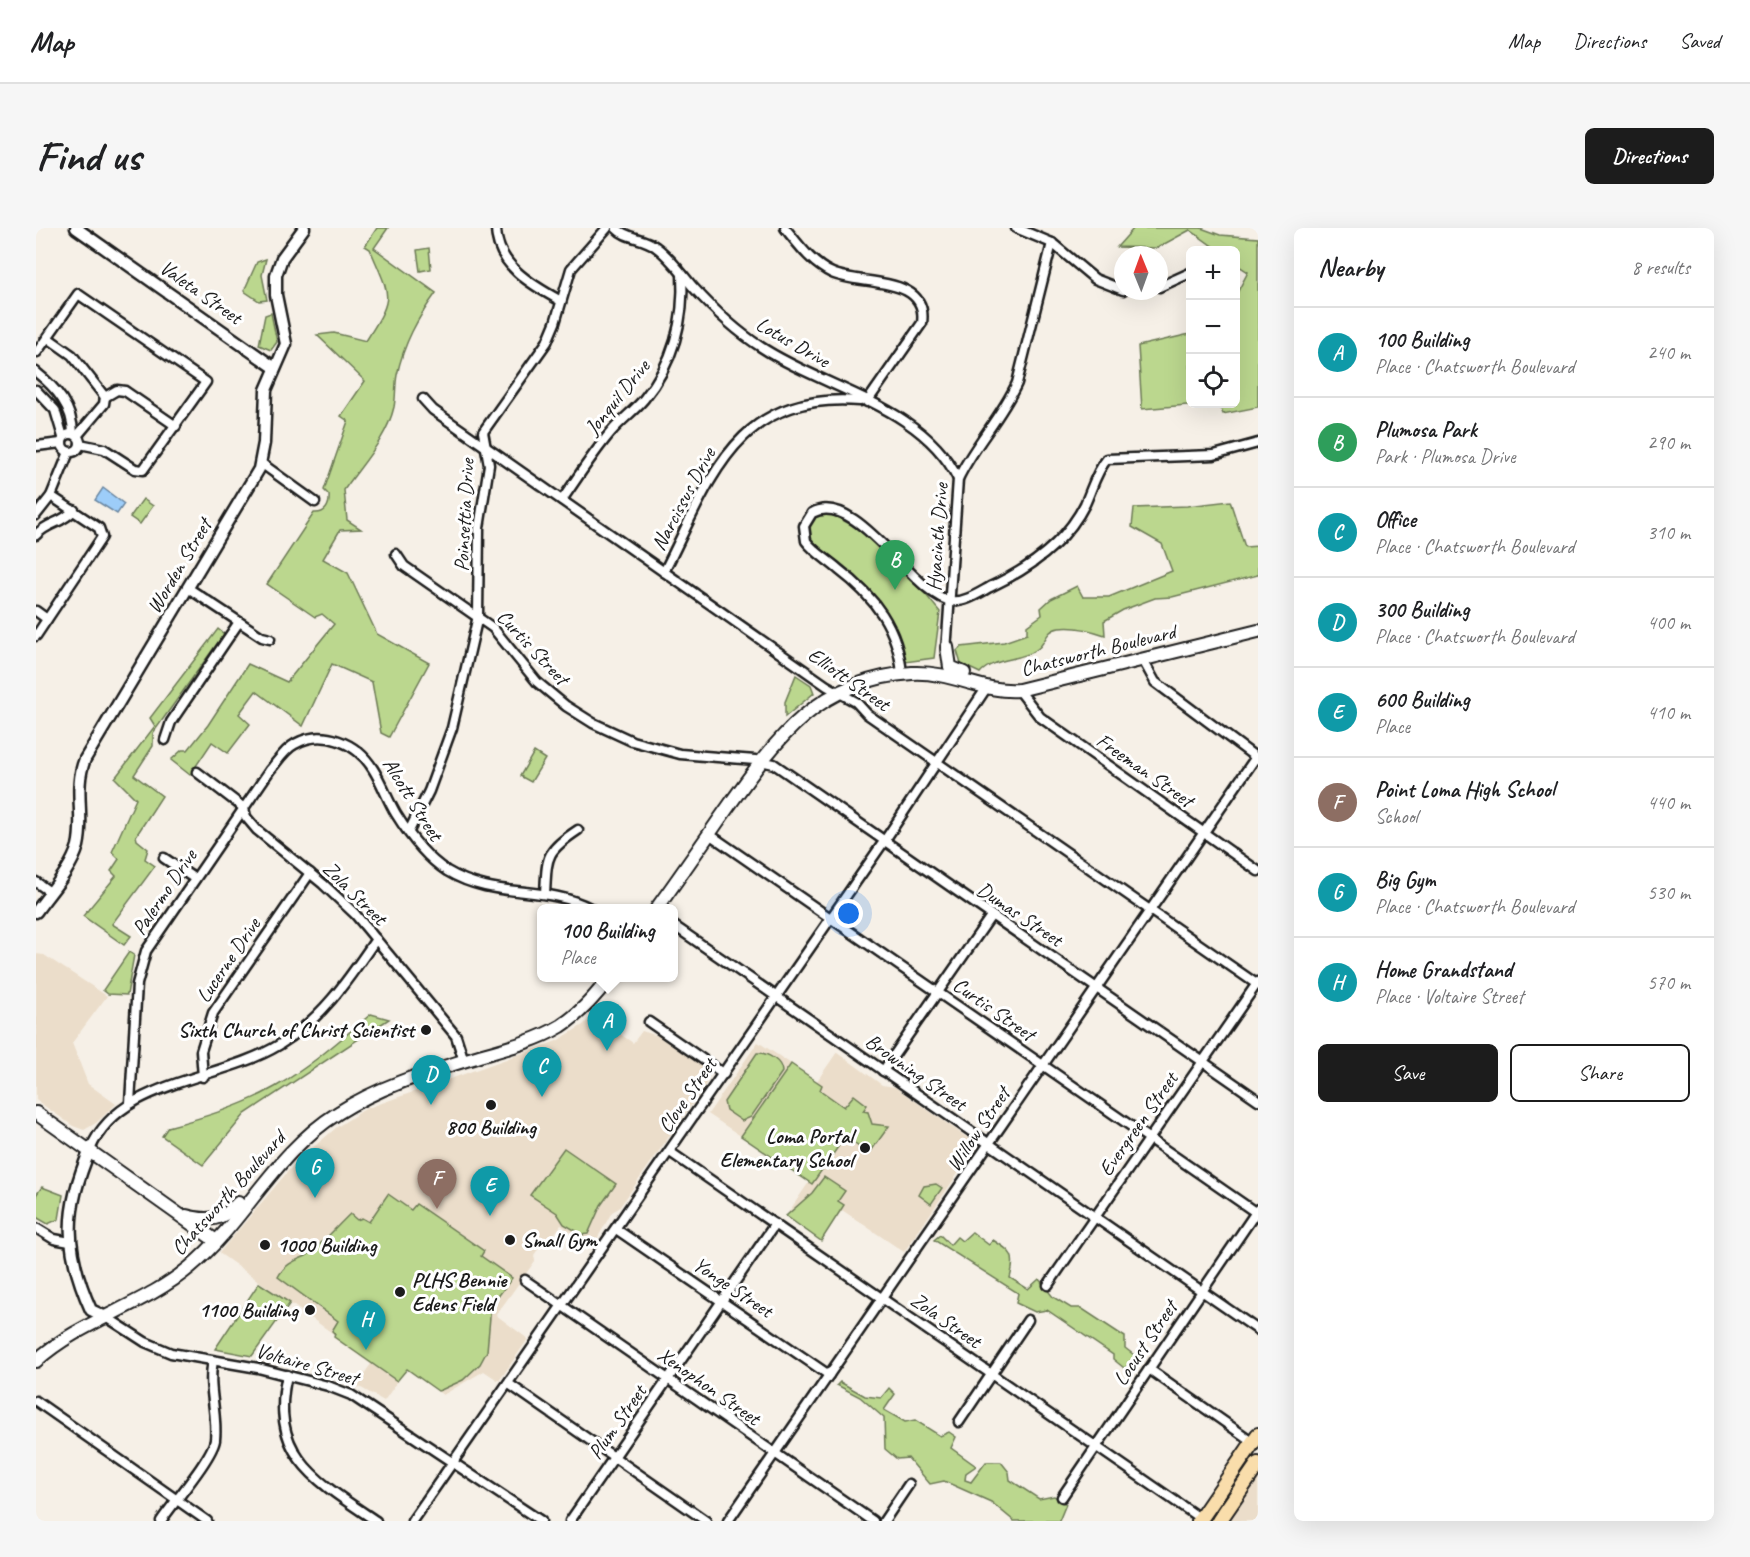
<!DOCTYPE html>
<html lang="en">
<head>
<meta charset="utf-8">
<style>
  :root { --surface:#fff; --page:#f6f6f6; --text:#202124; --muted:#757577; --line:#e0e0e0; --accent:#1c1c1c }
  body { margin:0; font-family:Caveat,sans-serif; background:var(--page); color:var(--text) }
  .controls { position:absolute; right:18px; top:18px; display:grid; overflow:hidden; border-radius:9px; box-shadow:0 6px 24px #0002 }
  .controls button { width:54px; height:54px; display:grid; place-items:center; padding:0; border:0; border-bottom:2px solid var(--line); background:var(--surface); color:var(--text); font:30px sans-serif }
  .compass { position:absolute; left:1078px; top:18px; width:54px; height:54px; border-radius:50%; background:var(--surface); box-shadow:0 6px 24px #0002; rotate:359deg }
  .you { position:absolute; left:813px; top:686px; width:21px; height:21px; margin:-15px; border:4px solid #fff; border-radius:50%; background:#1a73e8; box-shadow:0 0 0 9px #1a73e833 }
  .badge { display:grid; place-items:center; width:39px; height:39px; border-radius:50%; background:var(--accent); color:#fff; font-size:20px; font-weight:700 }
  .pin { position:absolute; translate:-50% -50px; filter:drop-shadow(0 2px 3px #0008) }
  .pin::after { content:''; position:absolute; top:32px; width:21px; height:18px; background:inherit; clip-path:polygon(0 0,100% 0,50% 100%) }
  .popup { position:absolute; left:501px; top:676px; width:141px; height:78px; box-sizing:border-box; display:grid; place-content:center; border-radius:9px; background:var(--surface); filter:drop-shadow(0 2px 4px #0005); font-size:20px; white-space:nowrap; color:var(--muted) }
  .popup b { font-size:22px; color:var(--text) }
  .popup::after { content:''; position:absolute; left:50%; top:100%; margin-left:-12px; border:12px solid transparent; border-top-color:var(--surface) }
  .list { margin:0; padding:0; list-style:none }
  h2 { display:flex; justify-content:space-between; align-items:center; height:78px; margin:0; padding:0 24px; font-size:26px }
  h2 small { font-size:20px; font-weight:400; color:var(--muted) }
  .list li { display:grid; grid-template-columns:39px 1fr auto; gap:18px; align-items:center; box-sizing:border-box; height:90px; padding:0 24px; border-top:2px solid var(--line) }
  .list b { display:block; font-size:22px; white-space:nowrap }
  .list p { margin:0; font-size:20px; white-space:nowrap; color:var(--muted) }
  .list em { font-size:20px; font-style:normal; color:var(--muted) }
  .actions { display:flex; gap:12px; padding:18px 24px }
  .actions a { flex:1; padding:14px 0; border:2px solid var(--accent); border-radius:9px; text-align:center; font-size:21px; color:var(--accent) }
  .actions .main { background:var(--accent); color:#fff }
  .icon { flex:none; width:33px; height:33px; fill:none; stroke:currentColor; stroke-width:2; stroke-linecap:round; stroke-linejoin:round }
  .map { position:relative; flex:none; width:1222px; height:1293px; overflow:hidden; border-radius:9px }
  header { display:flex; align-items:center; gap:36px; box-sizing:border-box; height:84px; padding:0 30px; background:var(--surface); border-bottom:2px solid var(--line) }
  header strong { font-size:28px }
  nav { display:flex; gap:33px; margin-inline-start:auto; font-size:21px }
  .intro { display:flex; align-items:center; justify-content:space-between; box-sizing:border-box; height:144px; padding:0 36px }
  h1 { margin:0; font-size:42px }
  .button { padding:15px 27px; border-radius:9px; background:var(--accent); color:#fff; font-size:21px; font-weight:700 }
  main { display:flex; gap:36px; padding:0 36px }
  aside { flex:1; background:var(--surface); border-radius:9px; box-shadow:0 6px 24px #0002 }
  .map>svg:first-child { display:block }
  .built { fill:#ebddca }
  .green { fill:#bbd78e; stroke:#6c7a55; stroke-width:1.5 }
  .water { fill:#9dcdf9; stroke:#6986a1; stroke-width:1.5 }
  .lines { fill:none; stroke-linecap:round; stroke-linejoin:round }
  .minor-casing { stroke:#1c1c1c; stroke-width:13 }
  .tertiary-casing { stroke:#1c1c1c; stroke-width:15 }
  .secondary-casing { stroke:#1c1c1c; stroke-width:16 }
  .primary-casing { stroke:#1c1c1c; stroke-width:18 }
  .minor { stroke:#fff; stroke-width:8 }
  .tertiary { stroke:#fff; stroke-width:10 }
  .secondary { stroke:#fff; stroke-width:12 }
  .primary { stroke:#f9ddab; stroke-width:14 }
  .poi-dot { fill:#1c1c1c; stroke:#fff; stroke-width:2 }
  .labels { text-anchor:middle; stroke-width:6; stroke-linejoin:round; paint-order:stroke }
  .street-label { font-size:21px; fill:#1c1c1c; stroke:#fff }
  .poi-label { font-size:21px; font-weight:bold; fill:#1c1c1c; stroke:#fff; text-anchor:end }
</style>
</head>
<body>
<header>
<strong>Map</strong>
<nav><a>Map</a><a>Directions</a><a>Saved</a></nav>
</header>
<div class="intro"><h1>Find us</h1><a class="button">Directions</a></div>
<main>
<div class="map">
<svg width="1222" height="1293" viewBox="0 0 1222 1293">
  <rect width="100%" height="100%" fill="#f6f0e7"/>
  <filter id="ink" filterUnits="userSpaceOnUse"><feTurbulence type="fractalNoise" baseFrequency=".0167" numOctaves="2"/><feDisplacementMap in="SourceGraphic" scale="12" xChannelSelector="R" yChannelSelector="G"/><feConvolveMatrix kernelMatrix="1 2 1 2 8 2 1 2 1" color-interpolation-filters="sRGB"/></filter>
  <g filter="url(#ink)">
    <g class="built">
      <path d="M0 726 8 727 71 768 36 815 52 856 80 876 60 895 48 902 37 898 0 872Z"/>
      <path d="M557 787 597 815 606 803 622 808 668 839 672 845 670 856 583 980 576 984 556 1020 525 997 515 1011 511 1009 498 1027 499 1033 460 1087 492 1111 463 1153 448 1143 407 1167 370 1141 348 1173 320 1157 335 1136 298 1110 299 1107 183 1025 259 935 301 899 329 881 521 813 547 797Z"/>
      <path d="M722 814 781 853 801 824 846 857 859 859 933 911 936 922 934 928 868 1024 806 982 785 1013 750 988 773 954 672 886Z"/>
      <path d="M1222 1247V1293H1190Z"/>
    </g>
    <g class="green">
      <path d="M341 0H352L338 20 400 65C381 91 368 115 361 147 359 157 360 169 358 179 351 210 326 236 308 262L311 292 325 301 304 302 287 331 312 345 341 406 393 435 353 509 345 505 336 454 296 436 267 498 220 463 203 486 214 496 192 525 176 514 154 547 135 532 146 522H152L172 497 212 436 251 454 298 396 286 386 279 389 231 356 278 285C289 286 294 278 293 267L288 262 312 193 305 188 329 153 281 107 298 105 330 113C359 67 355 71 334 21L329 18Z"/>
      <path d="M1098 0H1165L1184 7 1222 10V179L1187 186 1183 176H1200V67L1212 44 1200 36V22H1182L1154 2 1121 20 1081 19Z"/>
      <path d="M393 20 395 41 384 43 381 22Z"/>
      <path d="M230 31 226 47 231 72 223 73 208 63 221 34Z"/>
      <path d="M235 85 241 114 235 122 223 117 229 87Z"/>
      <path d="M1154 106V176H1163L1106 181 1102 118Z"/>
      <path d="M107 271 117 278 104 296 94 289Z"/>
      <path d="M1194 273 1209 319 1222 318V347L1136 369 1119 370 1087 382 1068 393 1069 407C1055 402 1038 398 1023 400 1009 402 1010 416 1000 422 984 433 957 430 944 445L925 436 921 423 925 419 968 414 991 406V398L1006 387 1005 380 1015 371 1041 358 1047 369H1073L1136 343 1126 316 1096 299 1098 280 1151 278Z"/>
      <path d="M785 285C822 288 881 355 904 384L898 430 869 434C861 393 840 364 808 338 797 329 783 322 775 311L774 294Z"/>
      <path d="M182 401 188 406 117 505V518L98 547 126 568 100 608 101 612 112 621 109 631 119 638 76 696 95 708 88 717 47 688 80 648 75 643 83 631 76 624 100 571 79 550 119 498 114 490Z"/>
      <path d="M760 447 775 457 778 465 749 489V474Z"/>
      <path d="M498 524 509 531 495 554 484 548Z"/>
      <path d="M93 724 98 727 91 767 72 766 67 762Z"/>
      <path d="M335 786 353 791 209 886 167 937 126 908 132 899C169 889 206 878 239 859 274 839 304 812 335 786Z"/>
      <path d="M721 825C731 824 746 833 746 844L715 889 706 893 690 882 688 874Z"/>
      <path d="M755 836 786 857 784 862 808 879 818 867 831 877 827 883 832 884 836 896 853 898 833 926 809 909 776 956 705 908Z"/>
      <path d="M528 920 580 956 565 977 552 1006 543 1007 542 1004 528 996 521 985 494 967Z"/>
      <path d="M788 949 809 963 802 973 808 977 785 1013 750 988 776 965Z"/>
      <path d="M900 956 906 960 895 976 883 967 888 958Z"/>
      <path d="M6 959 27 967 23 991 12 996 0 989V967Z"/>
      <path d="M352 966 375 982 380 976 448 1023 445 1028 476 1050 455 1078 451 1123 444 1136 427 1152 405 1162 402 1163 371 1141 361 1153 298 1109 299 1106 296 1103 302 1093 242 1049C249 1036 258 1033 270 1028 277 1025 306 993 314 986L321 992 326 990 333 994Z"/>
      <path d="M936 1004 953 1017 957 1012C977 1025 980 1027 974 1050L992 1061 1003 1051 1017 1069 1035 1080H1045L1089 1109V1120L1102 1130V1134L1088 1140 1077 1131V1127L1011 1082 999 1084 980 1075 982 1065 898 1012 904 1007 914 1017 921 1009 926 1013Z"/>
      <path d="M223 1055 254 1075 216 1128 179 1121Z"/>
      <path d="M804 1154 829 1168 845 1170 853 1160 859 1166 848 1182 869 1194 879 1192 904 1208 913 1204 920 1209 915 1220 940 1238 930 1245 929 1252 935 1254 950 1234H965L973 1244 974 1252 1003 1271 1018 1268 1030 1276 1023 1293H978L955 1274 908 1253 894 1256 872 1230 861 1231 849 1221 848 1190 824 1169 801 1157Z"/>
    </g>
    <path class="water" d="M67 260 88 276 81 286 59 272Z"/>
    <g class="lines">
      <defs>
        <g id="minor">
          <path d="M460 0C460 37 496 57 525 73"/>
          <path d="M580 0C590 11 608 9 620 19 634 29 646 46 657 59 677 81 700 103 725 119 790 162 886 177 922 251"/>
          <path d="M749 0C762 16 776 36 796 45 825 58 893 47 886 95L831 174"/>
          <path d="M980 0 1016 15 1059 51 1087 62"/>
          <path d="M1123 59 1154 45"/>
          <path d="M12 110 36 127 69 169"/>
          <path d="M1 124 42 66 170 154 107 242 99 241 68 221 44 216"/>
          <path d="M0 144C20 160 37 179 37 206"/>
          <path d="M0 162 19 182 27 209"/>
          <path d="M69 169 81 162 89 163 140 198"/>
          <path d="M387 171 397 182 791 458 820 474 831 486 1222 757"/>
          <circle cx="35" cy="215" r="9"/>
          <path d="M41 208 68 176 69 169"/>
          <path d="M1 218 25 215"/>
          <path d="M225 235 279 274"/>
          <path d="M526 272C542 249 557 225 575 204 585 192 598 183 608 171 637 136 649 92 646 46"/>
          <path d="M0 287 15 268 33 224"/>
          <path d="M0 307C13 293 24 297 38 282"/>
          <path d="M360 326 368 338 457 400 501 454 530 478 557 495 596 513 644 526 719 532 738 536 1222 872"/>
          <path d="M628 344C675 252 699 163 824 173"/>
          <path d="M152 360 226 409 234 411"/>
          <path d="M0 383 11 391"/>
          <path d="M0 408 66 309 63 300 15 268"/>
          <path d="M910 424 922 251C938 217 965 190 981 155L1016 15"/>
          <path d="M1107 432 1119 454 1222 531"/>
          <path d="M866 446C862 400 839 369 802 341 792 332 778 324 770 313L768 298 776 285C821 260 878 369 916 373 928 375 943 365 954 359 993 341 1029 316 1049 276 1056 261 1060 244 1071 231L1178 227 1222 215"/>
          <path d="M983 462 1004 489 1222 643"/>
          <path d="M129 512 135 494 203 394"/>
          <path d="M161 544 208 580 210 589 221 602 287 656 319 686 420 808 428 833"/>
          <path d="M373 603 393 563 416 500 442 388 443 300 453 237 447 204 511 114 519 95 535 41 571 0"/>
          <path d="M673 606 1222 986"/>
          <path d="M128 630 159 651"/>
          <path d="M0 654 14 664"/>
          <path d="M509 666C511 628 509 624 542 602"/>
          <path d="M637 697 1222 1102"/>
          <path d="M613 794 688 846"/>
          <path d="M847 843 955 688"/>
          <path d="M167 849 165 823 177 785 274 645"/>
          <path d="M94 875 101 756 110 723 234 542C241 534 249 521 259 516 287 500 321 515 337 541 346 555 351 571 360 586 373 607 389 629 411 643 459 672 508 656 554 680"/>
          <path d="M54 922C83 851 182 854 243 817 286 791 312 752 340 711"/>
          <path d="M634 924 1165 1291"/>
          <path d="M0 1000 18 1011 34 1014"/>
          <path d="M580 1001 793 1147"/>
          <path d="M489 1052 837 1293"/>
          <path d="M1012 1057 1222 754"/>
          <path d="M72 1090 109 1114 135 1125 222 1140 292 1158 315 1167 505 1293"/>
          <path d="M1113 1141 1217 1214"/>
          <path d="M251 1147C232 1227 282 1254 340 1293"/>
          <path d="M473 1156 670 1293"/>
          <path d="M0 1173 171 1293"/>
          <path d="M923 1194 992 1092"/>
          <path d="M1026 1269 1222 981"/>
          <path d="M125 1293C137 1275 176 1230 179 1212 182 1185 171 1159 177 1133"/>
          <path d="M376 1293 849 612 951 459"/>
          <path d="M534 1293 739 996"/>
          <path d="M692 1293 1220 529"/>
          <path d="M848 1293 873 1256"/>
        </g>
        <g id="tertiary">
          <path d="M40 0 239 140"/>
          <path d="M0 684C14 664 35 642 42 618 49 589 37 560 49 531L223 241 228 215 230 162 250 116 240 67V47L246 30 268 0"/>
          <path d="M54 922C28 982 28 1022 55 1082L72 1090"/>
        </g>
        <g id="secondary">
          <path d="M911 419 914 439 928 445"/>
          <path d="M621 680C645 647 668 613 692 579 741 510 783 451 876 445 916 443 947 465 983 462L1222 403"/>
          <path d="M0 885 180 1013"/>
          <path d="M150 988C171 994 188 992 202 975"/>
          <path d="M0 1133C45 1092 108 1078 154 1039 210 992 237 926 302 885 344 858 392 844 440 829 468 821 500 813 525 798 545 785 559 769 573 750"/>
        </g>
        <g id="primary">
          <path d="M1163 1293 1222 1207"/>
          <path d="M1183 1293 1222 1236"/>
        </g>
      </defs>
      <use href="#minor" class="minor-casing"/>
      <use href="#tertiary" class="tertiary-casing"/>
      <use href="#secondary" class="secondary-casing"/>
      <use href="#primary" class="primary-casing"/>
      <use href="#minor" class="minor"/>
      <use href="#tertiary" class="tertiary"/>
      <use href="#secondary" class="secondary"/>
      <use href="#primary" class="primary"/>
    </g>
  </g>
  <g class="poi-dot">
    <circle cx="390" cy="802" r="6"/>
    <circle cx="455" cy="877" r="6"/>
    <circle cx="829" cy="920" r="6"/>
    <circle cx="474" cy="1012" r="6"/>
    <circle cx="229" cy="1017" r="6"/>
    <circle cx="364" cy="1064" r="6"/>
    <circle cx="274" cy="1082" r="6"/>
  </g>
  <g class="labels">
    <g class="street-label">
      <text transform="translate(165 64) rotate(35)" y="7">Valeta Street</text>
      <text transform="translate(757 114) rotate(30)" y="7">Lotus Drive</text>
      <text transform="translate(581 169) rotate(-51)" y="7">Jonquil Drive</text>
      <text transform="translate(647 271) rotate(-62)" y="7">Narcissus Drive</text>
      <text transform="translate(428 287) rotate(-87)" y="7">Poinsettia Drive</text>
      <text transform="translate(901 309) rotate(-86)" y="7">Hyacinth Drive</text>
      <text transform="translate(143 338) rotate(-59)" y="7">Worden Street</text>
      <text transform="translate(497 419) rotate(47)" y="7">Curtis Street</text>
      <text transform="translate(1062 422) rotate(-14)" y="7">Chatsworth Boulevard</text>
      <text transform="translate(813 451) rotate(35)" y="7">Elliott Street</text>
      <text transform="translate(1109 542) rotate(35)" y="7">Freeman Street</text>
      <text transform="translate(377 571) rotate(58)" y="7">Alcott Street</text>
      <text transform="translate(128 664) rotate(-56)" y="7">Palermo Drive</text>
      <text transform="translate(319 665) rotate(45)" y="7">Zola Street</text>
      <text transform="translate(984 686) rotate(34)" y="7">Dumas Street</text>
      <text transform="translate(192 732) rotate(-56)" y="7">Lucerne Drive</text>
      <text transform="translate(958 781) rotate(35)" y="7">Curtis Street</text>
      <text transform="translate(880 844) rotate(35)" y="7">Browning Street</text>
      <text transform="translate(651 867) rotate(-55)" y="7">Clove Street</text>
      <text transform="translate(1102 896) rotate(-55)" y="7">Evergreen Street</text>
      <text transform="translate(942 901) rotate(-56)" y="7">Willow Street</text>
      <text transform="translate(192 965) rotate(-48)" y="7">Chatsworth Boulevard</text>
      <text transform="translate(697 1059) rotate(34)" y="7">Yonge Street</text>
      <text transform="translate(910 1092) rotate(35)" y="7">Zola Street</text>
      <text transform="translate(1109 1115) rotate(-56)" y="7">Locust Street</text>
      <text transform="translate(271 1136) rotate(16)" y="7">Voltaire Street</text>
      <text transform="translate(673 1158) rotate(35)" y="7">Xenophon Street</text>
      <text transform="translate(581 1194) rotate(-55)" y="7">Plum Street</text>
    </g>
    <g class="poi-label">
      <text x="378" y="809">Sixth Church of Christ Scientist</text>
      <text x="455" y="906" text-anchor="middle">800 Building</text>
      <text x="817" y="915">Loma Portal<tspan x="817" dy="24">Elementary School</tspan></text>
      <text x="486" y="1019" text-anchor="start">Small Gym</text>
      <text x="241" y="1024" text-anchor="start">1000 Building</text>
      <text x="376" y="1059" text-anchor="start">PLHS Bennie<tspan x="376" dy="24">Edens Field</tspan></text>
      <text x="262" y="1089">1100 Building</text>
    </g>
  </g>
</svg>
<div class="controls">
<button>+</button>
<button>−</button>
<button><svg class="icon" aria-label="locate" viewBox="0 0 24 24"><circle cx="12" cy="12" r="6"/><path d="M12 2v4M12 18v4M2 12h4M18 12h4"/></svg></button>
</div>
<svg class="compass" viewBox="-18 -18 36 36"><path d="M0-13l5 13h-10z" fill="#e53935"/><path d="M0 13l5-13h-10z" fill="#757577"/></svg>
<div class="you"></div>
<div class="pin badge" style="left:571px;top:823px;background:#0f9aa8">A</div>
<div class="popup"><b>100 Building</b>Place</div>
<div class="pin badge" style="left:859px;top:362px;background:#2e9e5b">B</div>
<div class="pin badge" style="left:506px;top:869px;background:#0f9aa8">C</div>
<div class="pin badge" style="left:395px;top:877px;background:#0f9aa8">D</div>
<div class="pin badge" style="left:454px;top:988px;background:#0f9aa8">E</div>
<div class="pin badge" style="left:401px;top:981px;background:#8d6e63">F</div>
<div class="pin badge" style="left:279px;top:970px;background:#0f9aa8">G</div>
<div class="pin badge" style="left:330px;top:1122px;background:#0f9aa8">H</div>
</div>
<aside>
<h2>Nearby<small>8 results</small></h2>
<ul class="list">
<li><span class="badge" style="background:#0f9aa8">A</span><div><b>100 Building</b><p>Place · Chatsworth Boulevard</p></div><em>240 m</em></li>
<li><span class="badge" style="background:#2e9e5b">B</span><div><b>Plumosa Park</b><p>Park · Plumosa Drive</p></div><em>290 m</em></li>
<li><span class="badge" style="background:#0f9aa8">C</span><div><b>Office</b><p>Place · Chatsworth Boulevard</p></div><em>310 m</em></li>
<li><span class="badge" style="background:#0f9aa8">D</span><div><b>300 Building</b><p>Place · Chatsworth Boulevard</p></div><em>400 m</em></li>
<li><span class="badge" style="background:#0f9aa8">E</span><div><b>600 Building</b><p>Place</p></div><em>410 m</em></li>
<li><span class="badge" style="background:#8d6e63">F</span><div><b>Point Loma High School</b><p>School</p></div><em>440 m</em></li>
<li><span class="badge" style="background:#0f9aa8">G</span><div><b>Big Gym</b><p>Place · Chatsworth Boulevard</p></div><em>530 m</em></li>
<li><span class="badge" style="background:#0f9aa8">H</span><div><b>Home Grandstand</b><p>Place · Voltaire Street</p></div><em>570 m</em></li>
</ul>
<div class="actions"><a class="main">Save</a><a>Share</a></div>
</aside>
</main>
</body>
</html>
